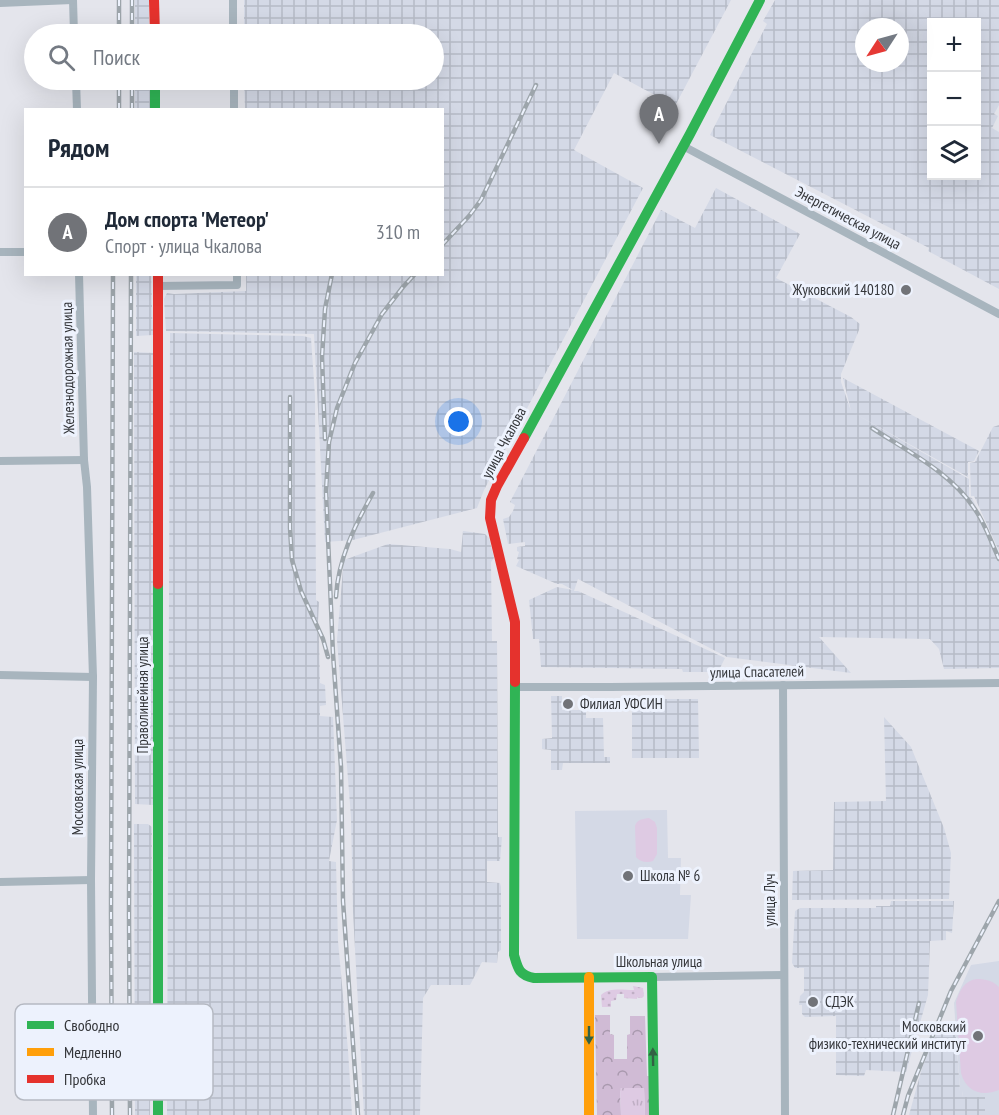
<!DOCTYPE html>
<html lang="ru">
<head>
<meta charset="utf-8">
<style>
  :root { --surface:#fff; --page:#f2f2f3; --text:#1f2937; --muted:#747a83; --line:#e0e1e3; --accent:#717378 }
  body { margin:0; font-family:"PT Sans Narrow",sans-serif; background:var(--page); color:var(--text) }
  .controls { position:absolute; right:18px; top:18px; display:grid; overflow:hidden; border-radius:0px; box-shadow:0 6px 24px #0002 }
  .controls button { width:54px; height:54px; display:grid; place-items:center; padding:0; border:0; border-bottom:2px solid var(--line); background:var(--surface); color:var(--text); font:30px sans-serif }
  .compass { position:absolute; left:855px; top:18px; width:54px; height:54px; border-radius:50%; background:var(--surface); box-shadow:0 6px 24px #0002; rotate:234deg }
  .you { position:absolute; left:459px; top:422px; width:21px; height:21px; margin:-15px; border:4px solid #fff; border-radius:50%; background:#1a73e8; box-shadow:0 0 0 9px #1a73e833 }
  .badge { display:grid; place-items:center; width:39px; height:39px; border-radius:50%; background:var(--accent); color:#fff; font-size:20px; font-weight:700 }
  .pin { position:absolute; translate:-50% -50px; filter:drop-shadow(0 2px 3px #0008) }
  .pin::after { content:''; position:absolute; top:32px; width:21px; height:18px; background:inherit; clip-path:polygon(0 0,100% 0,50% 100%) }
  .list { margin:0; padding:0; list-style:none }
  h2 { display:flex; justify-content:space-between; align-items:center; height:78px; margin:0; padding:0 24px; font-size:26px }
  h2 small { font-size:20px; font-weight:400; color:var(--muted) }
  .list li { display:grid; grid-template-columns:39px 1fr auto; gap:18px; align-items:center; box-sizing:border-box; height:90px; padding:0 24px; border-top:2px solid var(--line) }
  .list b { display:block; font-size:22px; white-space:nowrap }
  .list p { margin:0; font-size:20px; white-space:nowrap; color:var(--muted) }
  .list em { font-size:20px; font-style:normal; color:var(--muted) }
  .icon { flex:none; width:33px; height:33px; fill:none; stroke:currentColor; stroke-width:2; stroke-linecap:round; stroke-linejoin:round }
  .map { position:relative; flex:none; width:999px; height:1115px; overflow:hidden }
  .search { position:absolute; background:var(--surface); box-shadow:0 6px 24px #0002; left:24px; top:24px; width:420px; height:66px; display:flex; align-items:center; gap:15px; box-sizing:border-box; padding:0 21px; border-radius:33px; color:var(--muted); font-size:22px }
  .panel { position:absolute; background:var(--surface); box-shadow:0 6px 24px #0002; left:24px; top:108px; width:420px; height:168px; border-radius:0px }
  .map>svg:first-child { display:block }
  .built { fill:#d4d9e6 }
  .industrial { fill:url(#industrial-grid); fill-rule:evenodd }
  .grass { fill:url(#grass-dots) }
  .forest { fill:url(#forest-crowns) }
  .park { fill:url(#park-tufts) }
  .pitch { fill:#decae3 }
  .lines { fill:none; stroke-linecap:round; stroke-linejoin:round }
  .street { stroke:#a8b5be; stroke-width:8 }
  .fast { stroke:#30b455; stroke-width:10 }
  .slow { stroke:#ff9f0a; stroke-width:10 }
  .jam { stroke:#e5322d; stroke-width:10 }
  .rail-casing { stroke:#9da5ab; stroke-width:4.5 }
  .rail { stroke:#edf2fd; stroke-width:2; stroke-dasharray:7; stroke-linecap:butt }
  .oneway { fill:#326143 }
  .poi-dot { fill:#717378; stroke:#edf2fd; stroke-width:2 }
  .labels { text-anchor:middle; stroke-width:6; stroke-linejoin:round; paint-order:stroke }
  .street-label { font-size:15px; fill:#333539; stroke:#edf2fd }
  .poi-label { font-size:15px; fill:#333539; stroke:#edf2fd; text-anchor:start }
  .key { fill:#edf2fd; stroke:#b5b9c2; stroke-width:1.5 }
  .key-label { font-size:16px; fill:#333539 }
</style>
</head>
<body>
<div class="map">
<svg width="999" height="1115" viewBox="0 0 999 1115">
  <defs>
    <pattern id="industrial-grid" width="8" height="8" patternUnits="userSpaceOnUse" patternTransform="scale(1.5)"><rect width="8" height="8" fill="#d4d9e6"/><path d="M0 4h8M4 0v8" fill="none" stroke="#b6bbc6"/></pattern>
    <pattern id="grass-dots" width="8" height="8" patternUnits="userSpaceOnUse" patternTransform="scale(1.5)"><rect width="8" height="8" fill="#decae3"/><path d="M2 2h.1M6 6h.1" fill="none" stroke="#bfaec4" stroke-width="1.8" stroke-linecap="round"/></pattern>
    <pattern id="forest-crowns" width="20" height="18" patternUnits="userSpaceOnUse" patternTransform="scale(1.5)"><rect width="20" height="18" fill="#d0bbd5"/><path d="M2 6a3 3 0 1 1 6 0M12 15a3 3 0 1 1 6 0" fill="none" stroke="#a999ae"/></pattern>
    <pattern id="park-tufts" width="24" height="20" patternUnits="userSpaceOnUse" patternTransform="scale(1.5)"><rect width="24" height="20" fill="#decae3"/><path d="M3 7l-1-3M5 7V3M7 7l1-3M15 17l-1-3M17 17v-4M19 17l1-3" fill="none" stroke="#bfaec4"/></pattern>
  </defs>
  <rect width="100%" height="100%" fill="#e4e5ec"/>
  <g class="built">
    <path d="M667 810 668 858H681L680 895H691L688 939H577L575 811Z"/>
    <path d="M999 961V1115H985L984 1097H962L963 1091H960L954 1003 971 965Z"/>
  </g>
  <g class="industrial">
    <rect x="135" y="0" width="14" height="34"/>
    <path d="M244 0H731L675 106 614 73 574 150 643 188 484 490 477 508 353 540 325 542 314 334 166 331 164 299 167 293 174 294 246 291V275L442 274V110L245 109 244 80H434V34H244Z"/>
    <path d="M775 0H999V105L994 114 998 116 992 128 999 132V289L928 251 929 248 710 135 767 24 763 21ZM932 22H976V176H932ZM864 27H900V63H864Z"/>
    <path d="M135 80H150V109L135 110Z"/>
    <path d="M716 188 800 234 776 278 851 317 860 324 859 330 841 374V382L851 411 843 378 979 451 974 461 968 462V477L852 412 969 479V497L972 498 999 556V668L944 669 939 649 930 639 819 637 851 673 727 657 578 579 574 591H578L725 658 718 672H683L682 669 541 667 539 639H533L529 600 557 587 573 590 562 584H557L516 566 519 560 517 559 519 552 517 551V547L525 546V542L508 544 503 519 509 517 513 511 515 505 510 502 661 210 695 228Z"/>
    <path d="M136 275H151L153 335 136 336Z"/>
    <path d="M170 333 303 336 311 338 315 396 316 600 319 602 318 622 314 624 319 636 320 683 325 685 326 705 320 706V716L333 717 337 820 329 861 336 862 338 941 348 1050 352 1115H167Z"/>
    <path d="M134 352 154 353 153 805 135 804Z"/>
    <path d="M999 425V551L974 496H971L970 463 975 462 993 427Z"/>
    <path d="M463 531 485 534 489 538 494 558 491 562 492 641H497L498 837H502L500 861H487V882L500 883 501 887V950L498 952 497 963 482 962 470 985H431L423 998 420 1115H364L353 912 351 817 337 640 343 568 344 560 388 544 450 549 461 552Z"/>
    <path d="M551 696H562V710H586V718H603L604 757H610V763H563L562 770H551V750L542 749V739L552 738Z"/>
    <path d="M632 699H698L699 758H632Z"/>
    <path d="M884 717 911 747 944 828 951 853 949 899 792 900 793 871 833 870 834 802 886 801Z"/>
    <path d="M134 824H148L152 827 150 1115H135Z"/>
    <path d="M891 901H954L952 933 946 931V940L930 941 928 995 906 1072 866 1070 864 1076 836 1075V1016L805 1017 802 1014V1005H799L800 996 804 992V968H795L792 963 795 911 800 908H876V906H890Z"/>
    <path d="M941 1022 955 1024 960 1091H963L962 1097H985V1115H909L922 1068Z"/>
  </g>
  <path class="grass" d="M633 986 643 988 644 996 642 998H638L637 997V999L624 998V994H617L616 1000 611 1001V1007H602L601 995C609 987 623 990 634 990Z"/>
  <path class="forest" d="M595 1015H610V1034L614 1035V1059H627V1035L630 1034V1016H645L647 1076H654V1115H645L644 1088H620L621 1115H597Z"/>
  <path class="park" d="M620 1088H644L645 1115H621Z"/>
  <g class="pitch">
    <path d="M649 818 655 822 657 828V854L653 861C647 863 640 862 636 857L635 826C637 819 643 819 649 818Z"/>
    <path d="M977 979C986 979 993 981 999 987V1090C982 1097 966 1092 961 1073L956 1002C959 991 965 980 977 979Z"/>
  </g>
  <g class="lines">
    <g class="street">
      <path d="M73 0 74 34"/>
      <path d="M233 0V34"/>
      <path d="M0 3 72 0"/>
      <path d="M76 80 77 110"/>
      <path d="M234 80V110"/>
      <path d="M683 146 999 314"/>
      <path d="M0 252H26"/>
      <path d="M79 274 84 460 87 487 93 677 91 880 93 1115"/>
      <path d="M158 286 237 285V274"/>
      <path d="M0 461 84 460"/>
      <path d="M0 675 93 677"/>
      <path d="M783 685 785 1115"/>
      <path d="M516 687H610L999 683"/>
      <path d="M0 882 91 880"/>
      <path d="M652 977 784 975"/>
    </g>
    <g class="fast">
      <path d="M155 80V110"/>
      <path d="M524 438 690 134 760 0"/>
      <path d="M158 584V1115"/>
      <path d="M515 682 514 955C518 969 519 975 534 978L652 977 654 1115"/>
    </g>
    <path class="slow" d="M589 977V1115"/>
    <g class="jam">
      <path d="M154 0 155 34"/>
      <path d="M158 274V584"/>
      <path d="M515 682V622L490 518 491 500 497 486 524 438"/>
    </g>
    <defs>
      <g id="rail">
        <path d="M119 34V0"/>
        <path d="M132 34V0"/>
        <path d="M119 110V80"/>
        <path d="M132 110V80"/>
        <path d="M442 245 469 216 481 200 536 85"/>
        <path d="M290 397V528L292 560 301 591 323 639 328 657"/>
        <path d="M872 428C907 451 950 472 974 508 985 523 991 542 999 559"/>
        <path d="M325 439 322 357 325 309 332 274"/>
        <path d="M336 597C338 559 355 525 373 493"/>
        <path d="M112 1115 111 912 113 274"/>
        <path d="M130 1115 129 914 131 274"/>
        <path d="M358 1115 343 901 341 767 333 654 326 491 329 442 337 408 355 363 382 314 403 287 415 274"/>
        <path d="M893 1115 919 1003"/>
        <path d="M903 1115 908 1096 951 991 999 901"/>
      </g>
    </defs>
    <use href="#rail" class="rail-casing"/>
    <use href="#rail" class="rail"/>
  </g>
  <defs><path id="oneway-solid" d="M-6-.8H1V-3.2L6.5 0L1 3.2V.8H-6Z" transform="scale(1.5)"/></defs>
  <g class="oneway">
    <use href="#oneway-solid" transform="translate(589 1035) rotate(90)"/>
    <use href="#oneway-solid" transform="translate(653 1057) rotate(-91)"/>
  </g>
  <g class="poi-dot">
    <circle cx="906" cy="290" r="6"/>
    <circle cx="568" cy="704" r="6"/>
    <circle cx="628" cy="876" r="6"/>
    <circle cx="813" cy="1002" r="6"/>
    <circle cx="978" cy="1036" r="6"/>
  </g>
  <g class="labels">
    <g class="street-label">
      <text transform="translate(848 218) rotate(28)" y="5">Энергетическая улица</text>
      <text transform="translate(68 368) rotate(-91)" y="5">Железнодорожная улица</text>
      <text transform="translate(504 443) rotate(-62)" y="5">улица Чкалова</text>
      <text transform="translate(757 672) rotate(-1)" y="5">улица Спасателей</text>
      <text transform="translate(143 695) rotate(-90)" y="5">Праволинейная улица</text>
      <text transform="translate(78 787) rotate(-90)" y="5">Московская улица</text>
      <text transform="translate(770 900) rotate(-90)" y="5">улица Луч</text>
      <text x="659" y="967">Школьная улица</text>
    </g>
    <g class="poi-label">
      <text x="894" y="295" text-anchor="end">Жуковский 140180</text>
      <text x="580" y="709">Филиал УФСИН</text>
      <text x="640" y="881">Школа № 6</text>
      <text x="825" y="1007">СДЭК</text>
      <text x="966" y="1032" text-anchor="end">Московский<tspan x="966" dy="17">физико-технический институт</tspan></text>
    </g>
  </g>
  <rect x="15" y="1004" width="198" height="96" rx="9" class="key"/>
  <rect x="27" y="1021" width="27" height="8" fill="#30b455"/>
  <rect x="27" y="1048" width="27" height="8" fill="#ff9f0a"/>
  <rect x="27" y="1075" width="27" height="8" fill="#e5322d"/>
  <g class="key-label">
    <text x="64" y="1031">Свободно</text>
    <text x="64" y="1058">Медленно</text>
    <text x="64" y="1085">Пробка</text>
  </g>
</svg>
<div class="controls">
<button>+</button>
<button>−</button>
<button><svg class="icon" aria-label="layers" viewBox="0 0 24 24"><path d="M12 4l9 5-9 5-9-5zM3 14l9 5 9-5"/></svg></button>
</div>
<svg class="compass" viewBox="-18 -18 36 36"><path d="M0-13l5 13h-10z" fill="#e53935"/><path d="M0 13l5-13h-10z" fill="#747a83"/></svg>
<div class="you"></div>
<div class="pin badge" style="left:659px;top:144px">A</div>
<div class="search"><svg class="icon" aria-label="search" viewBox="0 0 24 24"><circle cx="10" cy="10" r="6"/><path d="M15 15l6 6"/></svg>Поиск</div>
<section class="panel">
<h2>Рядом<small></small></h2>
<ul class="list">
<li><span class="badge">A</span><div><b>Дом спорта 'Метеор'</b><p>Спорт · улица Чкалова</p></div><em>310 m</em></li>
</ul>
</section>
</div>
</body>
</html>
